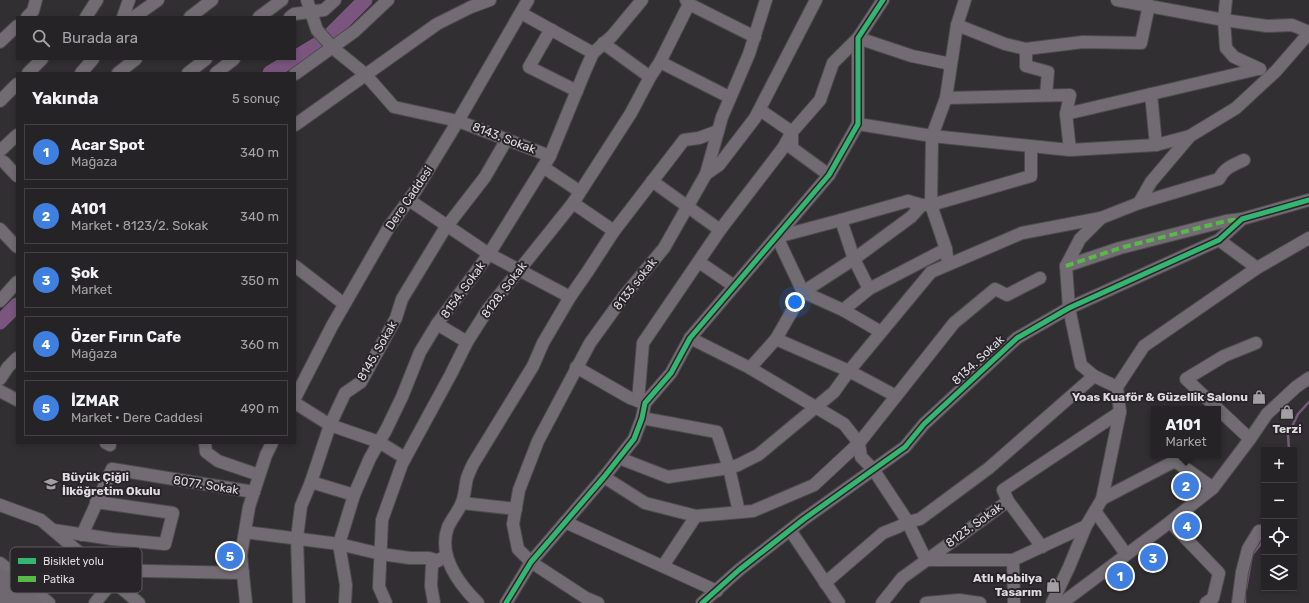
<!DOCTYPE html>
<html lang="tr">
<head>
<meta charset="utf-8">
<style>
  :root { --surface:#262326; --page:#322f32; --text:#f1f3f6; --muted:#a4a4a7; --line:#424043; --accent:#ea580c }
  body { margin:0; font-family:Rubik,sans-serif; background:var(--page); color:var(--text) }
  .controls { position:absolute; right:12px; bottom:12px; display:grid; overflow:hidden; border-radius:0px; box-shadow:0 2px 6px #0003 }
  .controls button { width:36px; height:36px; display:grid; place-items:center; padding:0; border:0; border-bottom:1px solid var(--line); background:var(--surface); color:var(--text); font:20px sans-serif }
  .you { position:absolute; left:795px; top:302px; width:14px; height:14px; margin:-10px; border:3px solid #fff; border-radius:50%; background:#1a73e8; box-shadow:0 0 0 6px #1a73e833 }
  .badge { display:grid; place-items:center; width:26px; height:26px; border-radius:50%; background:var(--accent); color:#fff; font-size:13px; font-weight:700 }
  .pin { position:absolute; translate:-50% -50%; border:2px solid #fff; box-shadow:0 1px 4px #0006 }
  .popup { position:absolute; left:1151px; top:406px; width:70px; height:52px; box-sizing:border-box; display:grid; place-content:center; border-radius:0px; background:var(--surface); filter:drop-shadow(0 1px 3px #0005); font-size:13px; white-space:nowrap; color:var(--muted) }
  .popup b { font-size:15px; color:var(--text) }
  .popup::after { content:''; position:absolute; left:50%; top:100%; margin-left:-8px; border:8px solid transparent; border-top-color:var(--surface) }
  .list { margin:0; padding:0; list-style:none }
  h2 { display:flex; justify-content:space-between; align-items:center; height:52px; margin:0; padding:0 16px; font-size:17px }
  h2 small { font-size:13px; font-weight:400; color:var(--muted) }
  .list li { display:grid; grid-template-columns:26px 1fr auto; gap:12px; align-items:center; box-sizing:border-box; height:56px; margin:0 8px 8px; padding:0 8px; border:1px solid var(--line); border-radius:0px }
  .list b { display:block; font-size:15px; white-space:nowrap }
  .list p { margin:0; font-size:13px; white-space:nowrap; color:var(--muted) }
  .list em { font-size:13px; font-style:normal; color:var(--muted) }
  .icon { flex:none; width:22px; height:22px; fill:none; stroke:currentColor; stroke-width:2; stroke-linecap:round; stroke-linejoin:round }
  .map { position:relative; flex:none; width:1309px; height:603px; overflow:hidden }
  .search { position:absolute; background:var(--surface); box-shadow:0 2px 6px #0003; left:16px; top:16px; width:280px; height:44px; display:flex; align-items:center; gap:10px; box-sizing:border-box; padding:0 14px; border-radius:0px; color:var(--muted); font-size:15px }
  .panel { position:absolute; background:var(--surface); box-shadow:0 2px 6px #0003; left:16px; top:72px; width:280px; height:372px; border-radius:0px }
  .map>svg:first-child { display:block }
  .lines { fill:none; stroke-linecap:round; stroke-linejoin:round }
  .stream { stroke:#7a567f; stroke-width:2.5 }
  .river { stroke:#7a567f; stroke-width:15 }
  .minor-casing { stroke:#4d4c4d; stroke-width:14 }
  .highway-casing { stroke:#4d4c4d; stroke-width:19 }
  .minor { stroke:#726b73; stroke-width:12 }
  .highway { stroke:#6f6870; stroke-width:17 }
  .quiet { stroke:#58b947; stroke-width:4; stroke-dasharray:8 4; stroke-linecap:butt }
  .cycleway-casing { stroke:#292429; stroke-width:8 }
  .cycleway { stroke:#33b770; stroke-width:5 }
  .labels { text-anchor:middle; stroke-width:4; stroke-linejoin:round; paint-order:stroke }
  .street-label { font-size:12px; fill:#dedcdf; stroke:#292429 }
  .poi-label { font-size:12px; font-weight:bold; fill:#dedcdf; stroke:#292429; text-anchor:end }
  .key { fill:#292429; stroke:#5f5b60; stroke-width:1 }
  .key-label { font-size:11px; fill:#dedcdf }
</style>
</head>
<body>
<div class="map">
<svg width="1309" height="603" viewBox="0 0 1309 603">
  <rect width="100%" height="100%" fill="#322f32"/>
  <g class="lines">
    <g class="stream">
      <path d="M1289 450 1288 435 1298 414 1309 402"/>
      <path d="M1246 589 1252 555 1264 540"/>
      <path d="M1245 594V603"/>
    </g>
    <g class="river">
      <path d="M330 35 365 0"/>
      <path d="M295 58 323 41"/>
      <path d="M270 73 293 59"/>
      <path d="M0 322 17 305"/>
    </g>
    <defs>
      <g id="minor">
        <path d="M307 0 317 30 333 48 365 74 394 107 458 121 550 156"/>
        <path d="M1117 0 1224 20 1267 26 1292 25 1309 32"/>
        <path d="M1226 0 1224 20 1226 48 1234 57 1260 69"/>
        <path d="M689 4 755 37"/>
        <path d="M521 13 593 53"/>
        <path d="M27 17 33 11 36 0"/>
        <path d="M86 17 97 0"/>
        <path d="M123 17 129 0"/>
        <path d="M134 17 158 0"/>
        <path d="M190 17 212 0"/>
        <path d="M259 17 282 0"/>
        <path d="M290 17 294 14 324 10 335 0"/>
        <path d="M957 25 1005 44 1026 49 1083 42 1141 43 1149 5"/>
        <path d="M552 30 548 34 529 67 577 91"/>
        <path d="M0 42 17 26"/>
        <path d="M603 43 650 77"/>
        <path d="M1026 49V66L1048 72 1046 95"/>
        <path d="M660 62 729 97"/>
        <path d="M28 73 42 59"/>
        <path d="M81 73 93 59"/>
        <path d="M118 73 136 59"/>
        <path d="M188 73 206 59"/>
        <path d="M216 73 234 59"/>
        <path d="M295 74 355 31 388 0"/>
        <path d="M1151 94 1156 145"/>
        <path d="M946 98 1070 95 1066 114 1070 150"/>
        <path d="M0 101 17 84"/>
        <path d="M1066 114 1258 69"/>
        <path d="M858 124 932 136 946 98 957 25 965 0"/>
        <path d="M295 125 437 24 471 7 490 0"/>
        <path d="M0 151 17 135"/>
        <path d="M0 160 4 162 17 176"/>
        <path d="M543 167 579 191"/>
        <path d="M706 174 719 165 755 118 816 0"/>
        <path d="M829 175 792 148V132L820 100 833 63 858 38 912 56 951 64"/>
        <path d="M652 181 720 230"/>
        <path d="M409 200 489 254 570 297"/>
        <path d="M573 203 614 231"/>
        <path d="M1139 203 1219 179C1224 168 1233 165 1244 160"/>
        <path d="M841 220 854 259 869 289"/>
        <path d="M0 229 17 247"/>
        <path d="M1219 240 1257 268"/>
        <path d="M699 262 734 286"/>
        <path d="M948 264 946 249 931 205 932 136 1070 150 1156 145 1190 136 1236 108 1276 71 1309 33"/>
        <path d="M295 266 344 304"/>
        <path d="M1066 266 1120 248 1226 221 1242 219"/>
        <path d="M0 301 17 282"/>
        <path d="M843 310 869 289 946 249"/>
        <path d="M437 324 467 342"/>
        <path d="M881 332 843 310 803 292 777 237 841 220 908 201 922 205H931L1031 176V147"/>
        <path d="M690 338 750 368 844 424 859 443 861 457 873 469 906 519 926 560H1013L1014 603"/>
        <path d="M776 339 849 371 896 396"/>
        <path d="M576 367 630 398 644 403"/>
        <path d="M750 368 776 339 803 292 854 259 911 217 922 205"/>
        <path d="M0 379 8 367 17 358"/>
        <path d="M1117 387 1144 346 1257 268 1309 238"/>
        <path d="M0 391 17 400"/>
        <path d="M295 398 332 326 389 227 416 190 458 121 528 0"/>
        <path d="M638 401 643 343 720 230 783 148 792 132 760 110"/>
        <path d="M295 403 330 425 379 442 405 458"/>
        <path d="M642 418 717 432 729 468 739 512"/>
        <path d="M1250 439 1186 379 1224 356 1256 343"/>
        <path d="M106 443 110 445"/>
        <path d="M205 443 206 452 218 461 259 475"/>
        <path d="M619 458 668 477 729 468 738 465 758 455 834 392 849 371 931 272 1022 233 1101 218"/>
        <path d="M604 477 645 503 696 516 753 511 814 485 859 443 954 323 995 289 1007 295 1040 278"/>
        <path d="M311 482 354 495"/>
        <path d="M1102 499 1175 461 1213 488"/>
        <path d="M1008 501 1042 547"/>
        <path d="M462 503 516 509"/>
        <path d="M0 505 41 520 139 603"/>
        <path d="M1095 511 1126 554"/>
        <path d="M565 522 717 591"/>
        <path d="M1170 522 1219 573 1213 598 1206 603"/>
        <path d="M53 530 112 539 165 544 173 513 96 502"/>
        <path d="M790 530 839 603"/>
        <path d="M245 532 339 544 381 554 410 558H429L438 561"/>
        <path d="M82 535 112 469 254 492"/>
        <path d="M1013 560 1086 526"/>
        <path d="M0 563 49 603"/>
        <path d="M663 566 696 516"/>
        <path d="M100 570 243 573"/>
        <path d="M825 583 883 533 898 527 908 522 920 519 989 468 1094 376"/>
        <path d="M95 603 113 581"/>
        <path d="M246 603 241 555 249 507 266 455 272 443"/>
        <path d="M299 603 297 538 301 506 311 482 330 425 345 393 361 382 396 318 402 299 444 230 485 177 507 139"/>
        <path d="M345 603 346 585 339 544 354 495 370 458 386 430 402 397 420 352 437 324 489 254 550 156 585 71 593 53 612 36 642 0"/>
        <path d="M386 603 379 587 382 520 402 464 451 374 467 342 488 309 573 203 631 113 650 77 660 62 689 4 686 0"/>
        <path d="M434 603 431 586 432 564 442 558"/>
        <path d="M478 603C459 584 437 556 448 527 452 518 459 511 462 502 465 495 465 486 467 478 469 473 471 468 473 464L533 366 543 343 570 297 588 271 614 231 684 140 699 138 718 131"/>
        <path d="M506 603 531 562 604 477 634 439 642 418 645 403 671 373 690 338 829 175 858 124V38L883 0"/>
        <path d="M598 603 586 598 531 562 518 549 513 524 519 490 538 441 590 343 624 296 664 248 706 174 722 117 749 54 766 0"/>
        <path d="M702 603 739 570 804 519 905 447 924 424 1017 338 1069 308 1219 240 1242 219 1309 200"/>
        <path d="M882 603 902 578 1008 501 1003 490 1120 412"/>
        <path d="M926 603 959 600 980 603"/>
        <path d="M1052 603 1069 567 1086 526 1102 499 1120 412 1117 387 1094 376 1081 365 1069 308 1066 266 1080 239 1101 218 1139 203 1151 182 1190 136"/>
        <path d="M1062 603 1170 522 1213 488 1250 439 1267 414 1296 387 1309 378"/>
        <path d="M1238 603 1242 572 1248 549 1259 531"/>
      </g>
      <g id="highway">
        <path d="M0 577 32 603"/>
        <path d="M0 594 12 603"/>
      </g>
    </defs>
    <use href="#minor" class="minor-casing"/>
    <use href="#highway" class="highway-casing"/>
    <use href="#minor" class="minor"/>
    <use href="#highway" class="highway"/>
    <path class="quiet" d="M1066 266 1120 248 1226 221 1242 219"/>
    <defs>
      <g id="cycleway">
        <path d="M506 603 531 562 604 477 634 439 642 418 645 403 671 373 690 338 829 175 858 124V38L883 0"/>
        <path d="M702 603 739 570 804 519 905 447 924 424 1017 338 1069 308 1219 240 1242 219 1309 200"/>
      </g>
    </defs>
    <use href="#cycleway" class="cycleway-casing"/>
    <use href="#cycleway" class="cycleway"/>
  </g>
  <defs>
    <symbol id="shop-bare" viewBox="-9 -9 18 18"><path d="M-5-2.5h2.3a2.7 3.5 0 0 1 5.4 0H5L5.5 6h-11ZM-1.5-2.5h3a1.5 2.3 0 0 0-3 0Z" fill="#a29fa2" stroke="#292429" stroke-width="2.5" paint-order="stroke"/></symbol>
    <symbol id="school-bare" viewBox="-9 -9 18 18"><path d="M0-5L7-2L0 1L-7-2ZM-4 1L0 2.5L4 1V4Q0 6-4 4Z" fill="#a29fa2" stroke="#292429" stroke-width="2.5" paint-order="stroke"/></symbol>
  </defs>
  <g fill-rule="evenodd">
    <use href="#shop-bare" x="1249" y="387" width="20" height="20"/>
    <use href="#shop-bare" x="1277" y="402" width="20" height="20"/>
    <use href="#school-bare" x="41" y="474" width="20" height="20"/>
    <use href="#shop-bare" x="1043" y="575" width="20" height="20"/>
  </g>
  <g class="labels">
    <g class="street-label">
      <text transform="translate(504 138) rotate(21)" y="4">8143. Sokak</text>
      <text transform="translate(409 198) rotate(-56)" y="4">Dere Caddesi</text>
      <text transform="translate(635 284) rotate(-52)" y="4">8133 sokak</text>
      <text transform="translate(463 290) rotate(-54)" y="4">8154. Sokak</text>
      <text transform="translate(504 290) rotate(-53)" y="4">8128. Sokak</text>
      <text transform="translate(377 351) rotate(-60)" y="4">8145. Sokak</text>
      <text transform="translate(978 360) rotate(-43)" y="4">8134. Sokak</text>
      <text transform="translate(206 485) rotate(9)" y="4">8077. Sokak</text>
      <text transform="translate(974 525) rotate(-36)" y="4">8123. Sokak</text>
    </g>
    <g class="poi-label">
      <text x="1248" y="401">Yoas Kuaför &amp; Güzellik Salonu</text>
      <text x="1287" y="433" text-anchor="middle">Terzi</text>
      <text x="62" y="481" text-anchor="start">Büyük Çiğli<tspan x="62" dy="14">İlköğretim Okulu</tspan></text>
      <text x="1042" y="582">Atlı Mobilya<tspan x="1042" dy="14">Tasarım</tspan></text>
    </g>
  </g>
  <rect x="10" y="547" width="132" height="46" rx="6" class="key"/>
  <rect x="18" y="558" width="18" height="6" fill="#33b770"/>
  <rect x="18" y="576" width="18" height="6" fill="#58b947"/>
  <g class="key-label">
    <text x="43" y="565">Bisiklet yolu</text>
    <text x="43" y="583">Patika</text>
  </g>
</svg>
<div class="controls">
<button>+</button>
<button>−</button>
<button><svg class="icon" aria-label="locate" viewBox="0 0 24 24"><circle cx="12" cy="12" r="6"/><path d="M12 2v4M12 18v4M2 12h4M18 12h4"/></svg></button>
<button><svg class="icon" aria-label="layers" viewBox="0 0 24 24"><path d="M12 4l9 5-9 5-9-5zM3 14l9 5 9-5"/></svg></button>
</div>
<div class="you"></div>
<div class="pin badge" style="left:1120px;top:576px;background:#3f7fe0">1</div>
<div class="pin badge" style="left:1186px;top:486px;background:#3f7fe0">2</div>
<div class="popup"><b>A101</b>Market</div>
<div class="pin badge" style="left:1153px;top:558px;background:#3f7fe0">3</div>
<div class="pin badge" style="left:1187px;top:526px;background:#3f7fe0">4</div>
<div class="pin badge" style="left:230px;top:556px;background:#3f7fe0">5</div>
<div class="search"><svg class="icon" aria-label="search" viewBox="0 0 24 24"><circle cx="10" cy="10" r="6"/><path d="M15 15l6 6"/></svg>Burada ara</div>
<section class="panel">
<h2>Yakında<small>5 sonuç</small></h2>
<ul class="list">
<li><span class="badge" style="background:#3f7fe0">1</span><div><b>Acar Spot</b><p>Mağaza</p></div><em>340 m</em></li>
<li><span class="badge" style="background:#3f7fe0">2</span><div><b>A101</b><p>Market · 8123/2. Sokak</p></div><em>340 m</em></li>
<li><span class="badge" style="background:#3f7fe0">3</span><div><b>Şok</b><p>Market</p></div><em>350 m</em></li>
<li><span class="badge" style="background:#3f7fe0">4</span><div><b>Özer Fırın Cafe</b><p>Mağaza</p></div><em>360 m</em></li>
<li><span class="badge" style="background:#3f7fe0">5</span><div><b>İZMAR</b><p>Market · Dere Caddesi</p></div><em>490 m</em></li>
</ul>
</section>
</div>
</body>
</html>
